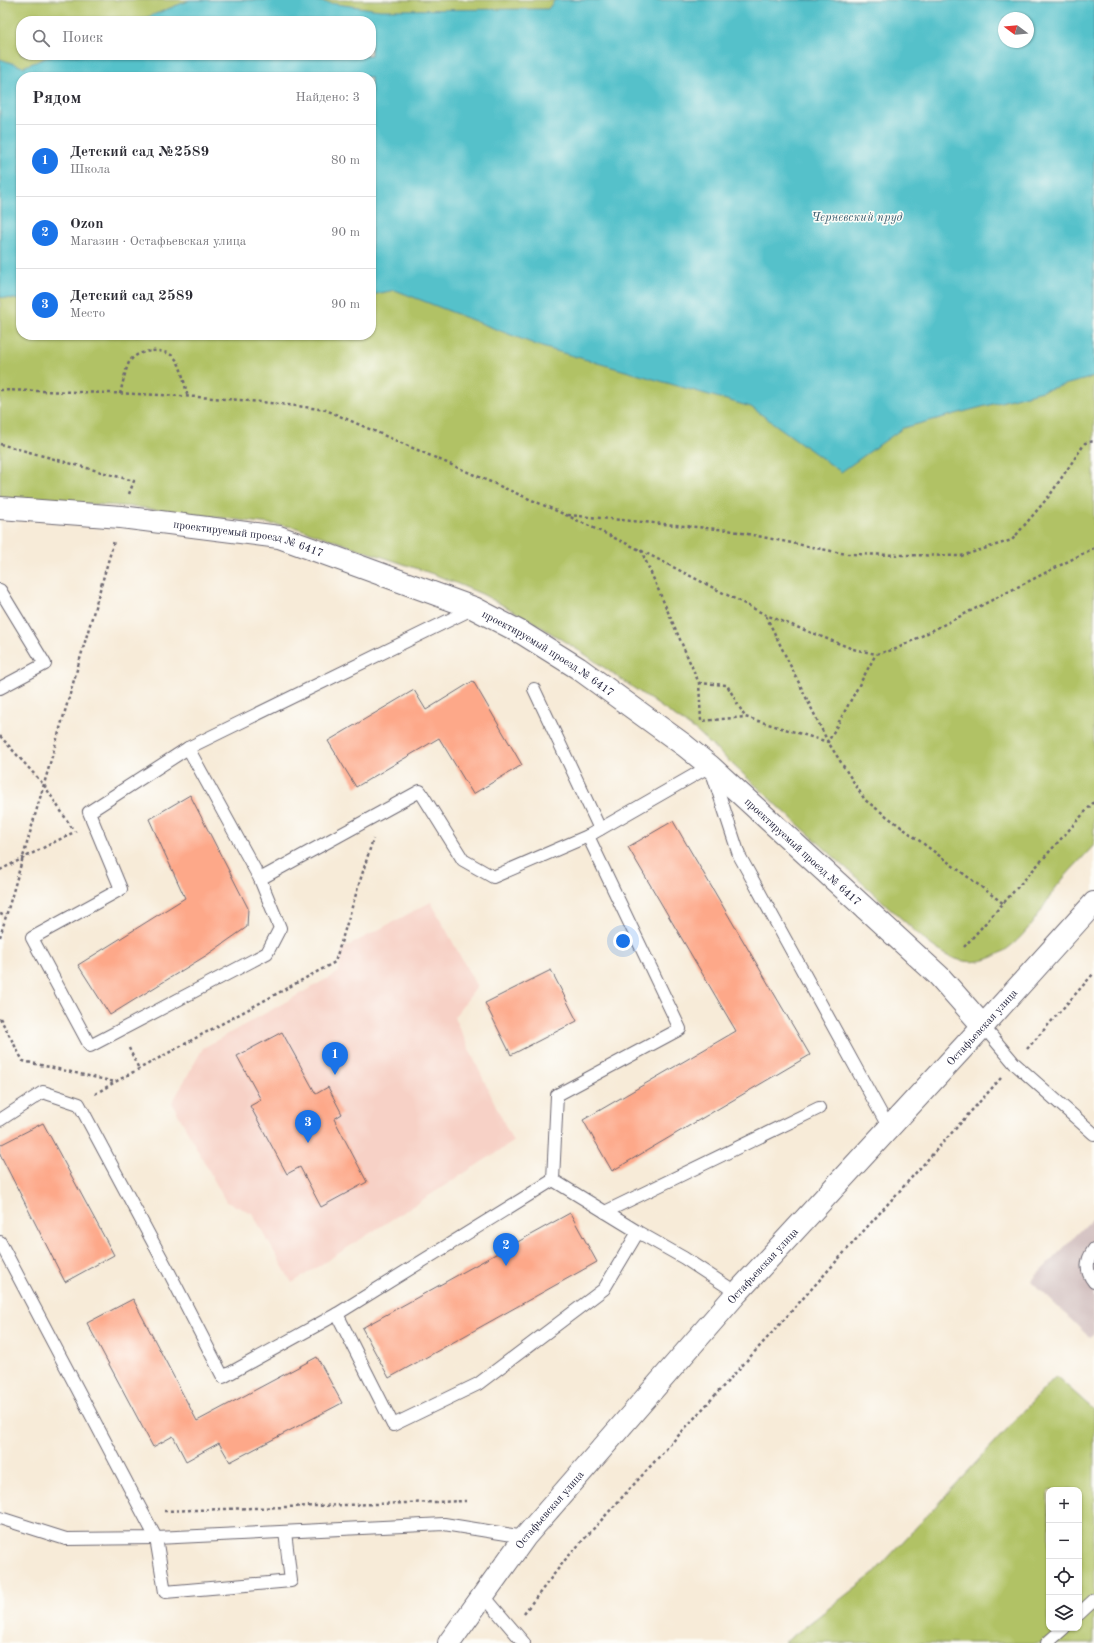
<!DOCTYPE html>
<html lang="ru">
<head>
<meta charset="utf-8">
<style>
  :root { --surface:#fff; --page:#f7f7f7; --text:#2b2b33; --muted:#7c7c81; --line:#e1e1e2; --accent:#1a73e8 }
  body { margin:0; font-family:"Old Standard TT",serif; background:var(--page); color:var(--text) }
  .controls { position:absolute; right:12px; bottom:12px; display:grid; overflow:hidden; border-radius:8px; box-shadow:0 1px 3px #0004 }
  .controls button { width:36px; height:36px; display:grid; place-items:center; padding:0; border:0; border-bottom:1px solid var(--line); background:var(--surface); color:var(--text); font:20px sans-serif }
  .compass { position:absolute; left:998px; top:12px; width:36px; height:36px; border-radius:50%; background:var(--surface); box-shadow:0 1px 3px #0004; rotate:286deg }
  .you { position:absolute; left:623px; top:941px; width:14px; height:14px; margin:-10px; border:3px solid #fff; border-radius:50%; background:#1a73e8; box-shadow:0 0 0 6px #1a73e833 }
  .badge { display:grid; place-items:center; width:26px; height:26px; border-radius:50%; background:var(--accent); color:#fff; font-size:13px; font-weight:700 }
  .pin { position:absolute; translate:-50% -33px; filter:drop-shadow(0 1px 2px #0008) }
  .pin::after { content:''; position:absolute; top:21px; width:14px; height:12px; background:inherit; clip-path:polygon(0 0,100% 0,50% 100%) }
  .list { margin:0; padding:0; list-style:none }
  h2 { display:flex; justify-content:space-between; align-items:center; height:52px; margin:0; padding:0 16px; font-size:17px }
  h2 small { font-size:13px; font-weight:400; color:var(--muted) }
  .list li { display:grid; grid-template-columns:26px 1fr auto; gap:12px; align-items:center; box-sizing:border-box; height:72px; padding:0 16px; border-top:1px solid var(--line) }
  .list b { display:block; font-size:15px; white-space:nowrap }
  .list p { margin:0; font-size:13px; white-space:nowrap; color:var(--muted) }
  .list em { font-size:13px; font-style:normal; color:var(--muted) }
  .icon { flex:none; width:22px; height:22px; fill:none; stroke:currentColor; stroke-width:2; stroke-linecap:round; stroke-linejoin:round }
  .map { position:relative; flex:none; width:1094px; height:1643px; overflow:hidden }
  .search { position:absolute; background:var(--surface); box-shadow:0 1px 3px #0004; left:16px; top:16px; width:360px; height:44px; display:flex; align-items:center; gap:10px; box-sizing:border-box; padding:0 14px; border-radius:16px; color:var(--muted); font-size:15px }
  .panel { position:absolute; background:var(--surface); box-shadow:0 1px 3px #0004; left:16px; top:72px; width:360px; height:268px; border-radius:16px }
  .map>svg:first-child { display:block }
  .built { fill:#f7d1c6 }
  .industrial { fill:#d2bfbf }
  .green { fill:#b1c265; stroke:#6a7250; fill-rule:evenodd }
  .water { fill:#54c1ca; stroke:#3b7282; fill-rule:evenodd }
  .building { fill:#fda889 }
  .lines { fill:none; stroke-linecap:round; stroke-linejoin:round }
  .service-casing { stroke:#6d6872; stroke-width:14 }
  .minor-casing { stroke:#6d6872; stroke-width:24 }
  .tertiary-casing { stroke:#6d6872; stroke-width:24 }
  .path { stroke:#6d6872; stroke-width:2.5; stroke-dasharray:3 3; stroke-linecap:butt }
  .service { stroke:#fff; stroke-width:12 }
  .minor { stroke:#fff; stroke-width:22 }
  .tertiary { stroke:#fff; stroke-width:22 }
  .labels { text-anchor:middle; stroke-width:3; stroke-linejoin:round; paint-order:stroke }
  .street-label { font-size:11px; fill:#22223b; stroke:#fdfcf7 }
  .water-label { font-size:12px; font-style:italic; fill:#345a6d; stroke:#fdfcf7 }
</style>
</head>
<body>
<div class="map">
<svg width="1094" height="1643" viewBox="0 0 1094 1643">
  <rect width="100%" height="100%" fill="#fdfcf7"/>
  <filter id="ink" filterUnits="userSpaceOnUse"><feTurbulence type="fractalNoise" baseFrequency=".025" numOctaves="2"/><feDisplacementMap in="SourceGraphic" scale="8" xChannelSelector="R" yChannelSelector="G"/><feConvolveMatrix kernelMatrix="1 2 1 2 8 2 1 2 1" color-interpolation-filters="sRGB"/></filter>
  <filter id="wash" filterUnits="userSpaceOnUse"><feTurbulence type="fractalNoise" baseFrequency=".012" numOctaves="4" result="noise"/><feDisplacementMap in="SourceGraphic" scale="16" xChannelSelector="R" yChannelSelector="G"/><feGaussianBlur stdDeviation="0.9" result="paint"/><feColorMatrix in="noise" values="0 0 0 0 0 0 0 0 0 0 0 0 0 0 0 0 0 1.4 0 .05"/><feComposite in="paint" operator="in"/></filter>
  <g filter="url(#wash)">
    <rect width="100%" height="100%" fill="#f7ebd8"/>
    <path class="built" d="M431 902 477 987 454 1017 513 1142 292 1283 252 1213 226 1202 172 1103 203 1048 339 972 342 949Z"/>
    <path class="industrial" d="M1094 1217V1334L1090 1338 1031 1281Z"/>
    <g class="green">
      <path d="M0 0H1094V845C1082 859 1068 872 1057 886 1048 898 1042 911 1033 922 1015 947 986 971 953 958 943 954 935 948 927 942L696 731 586 655 530 620 482 594 436 575 294 527 135 507 0 498ZM1004 18H1028V42H1004ZM21 21H371V55H21ZM21 77H371V335H21Z"/>
      <path d="M1056 1376 1094 1410V1643H784L873 1574ZM1049 1490H1079V1628H1049Z"/>
    </g>
    <path class="water" d="M190 0H307L380 10 548 9 555 0H1094V377L903 428 841 472 751 407 542 347 395 290 371 295V77H21V300L0 297V59L23 67 53 55H371V21H138ZM1004 18H1028V42H1004Z"/>
    <g id="blocks">
      <g class="building">
        <path d="M473 681 522 765 473 794 439 738 356 787 328 741 414 690 426 710Z"/>
        <path d="M190 795 248 908 247 927 207 955 110 1015 78 965 185 898 149 819Z"/>
        <path d="M673 821 810 1055 612 1171 583 1120 736 1031 628 847Z"/>
        <path d="M551 970 577 1021 511 1055 485 1003Z"/>
        <path d="M282 1032 316 1094 328 1087 342 1114 334 1119 367 1182 321 1207 300 1167 287 1174 250 1106 261 1100 237 1056Z"/>
        <path d="M43 1123 114 1255 65 1282 0 1154V1145Z"/>
        <path d="M570 1213 597 1262 389 1378 362 1328Z"/>
        <path d="M133 1299 197 1421 317 1357 342 1403 230 1462 219 1443 186 1461 173 1436 153 1447 87 1323Z"/>
      </g>
    </g>
  </g>
  <g filter="url(#ink)">
    <use href="#blocks" fill-opacity="0" stroke="#6d6872" stroke-width="1"/>
    <g class="lines">
      <defs>
        <g id="service">
          <path d="M0 590 45 664 0 688"/>
          <path d="M474 608 188 748 260 879 420 791 463 860 493 877 588 836"/>
          <path d="M534 689 600 829"/>
          <path d="M188 748 89 812 121 889 32 938 90 1046 267 953 280 928 260 879"/>
          <path d="M983 1026 1014 1063 1094 1134"/>
          <path d="M0 1120 43 1092 79 1104 170 1274 223 1377 337 1314"/>
          <path d="M553 1180 557 1095 680 1029 588 836 710 766 739 855 889 1128"/>
          <path d="M605 1212 819 1108"/>
          <path d="M638 1232 553 1180 337 1314 393 1425 478 1384 604 1289 638 1232 684 1258 737 1293"/>
          <path d="M0 1242 156 1538 165 1592 291 1581 285 1532"/>
          <path d="M1094 1249C1086 1260 1085 1271 1094 1282"/>
          <path d="M0 1518 66 1539 156 1538 444 1524 525 1537"/>
          <path d="M483 1595 524 1643"/>
          <path d="M1079 1614 1094 1600"/>
          <path d="M1047 1643 1064 1628"/>
        </g>
        <g id="minor">
          <path id="s1" d="M0 508 121 517 279 537 474 608 522 633 578 668 684 745 710 766 939 976 983 1026"/>
        </g>
        <g id="tertiary">
          <path id="s2" d="M449 1643 525 1537 737 1293 983 1026 1094 903"/>
        </g>
      </defs>
      <use href="#service" class="service-casing"/>
      <use href="#minor" class="minor-casing"/>
      <use href="#tertiary" class="tertiary-casing"/>
      <g class="path">
        <path d="M0 390C109 393 218 394 326 410L566 515 640 550 766 615 853 649 876 654 896 649 1094 548"/>
        <path d="M120 394C122 387 126 366 130 361 139 348 169 347 177 361 182 368 185 388 188 397"/>
        <path d="M0 444 134 481 129 494"/>
        <path d="M568 515 728 530 846 554 961 556 1012 540 1050 495 1085 443 1094 441"/>
        <path d="M641 550 699 683 701 721 745 717 828 742 876 654"/>
        <path d="M766 616 828 742 865 800 1004 904"/>
        <path d="M699 683 727 685 745 717"/>
        <path d="M0 736 44 785 72 828"/>
        <path d="M0 870 76 831"/>
        <path d="M0 914 6 916"/>
        <path d="M0 937 114 541"/>
        <path d="M964 947 1094 802"/>
        <path d="M0 1018 23 1061 115 1082 335 962 373 839"/>
        <path d="M129 1048 139 1069"/>
        <path d="M1027 1049 1094 973"/>
        <path d="M95 1094 115 1082"/>
        <path d="M164 1511 466 1501"/>
        <path d="M524 1613 565 1560 780 1324 1001 1078"/>
      </g>
      <use href="#service" class="service"/>
      <use href="#minor" class="minor"/>
      <use href="#tertiary" class="tertiary"/>
    </g>
  </g>
  <g class="labels">
    <g class="street-label">
      <text dy="4" stroke="none"><textPath href="#s1" startOffset="251">проектируемый проезд № 6417</textPath></text>
      <text dy="4" stroke="none"><textPath href="#s1" startOffset="575">проектируемый проезд № 6417</textPath></text>
      <text dy="4" stroke="none"><textPath href="#s1" startOffset="899">проектируемый проезд № 6417</textPath></text>
      <text dy="4" stroke="none"><textPath href="#s2" startOffset="815">Остафьевская улица</textPath></text>
      <text dy="4" stroke="none"><textPath href="#s2" startOffset="491">Остафьевская улица</textPath></text>
      <text dy="4" stroke="none"><textPath href="#s2" startOffset="167">Остафьевская улица</textPath></text>
    </g>
    <g class="water-label">
      <text x="857" y="221">Черневский пруд</text>
    </g>
  </g>
</svg>
<div class="controls">
<button>+</button>
<button>−</button>
<button><svg class="icon" aria-label="locate" viewBox="0 0 24 24"><circle cx="12" cy="12" r="6"/><path d="M12 2v4M12 18v4M2 12h4M18 12h4"/></svg></button>
<button><svg class="icon" aria-label="layers" viewBox="0 0 24 24"><path d="M12 4l9 5-9 5-9-5zM3 14l9 5 9-5"/></svg></button>
</div>
<svg class="compass" viewBox="-18 -18 36 36"><path d="M0-13l5 13h-10z" fill="#e53935"/><path d="M0 13l5-13h-10z" fill="#7c7c81"/></svg>
<div class="you"></div>
<div class="pin badge" style="left:335px;top:1075px">1</div>
<div class="pin badge" style="left:506px;top:1266px">2</div>
<div class="pin badge" style="left:308px;top:1143px">3</div>
<div class="search"><svg class="icon" aria-label="search" viewBox="0 0 24 24"><circle cx="10" cy="10" r="6"/><path d="M15 15l6 6"/></svg>Поиск</div>
<section class="panel">
<h2>Рядом<small>Найдено: 3</small></h2>
<ul class="list">
<li><span class="badge">1</span><div><b>Детский сад №2589</b><p>Школа</p></div><em>80 m</em></li>
<li><span class="badge">2</span><div><b>Ozon</b><p>Магазин · Остафьевская улица</p></div><em>90 m</em></li>
<li><span class="badge">3</span><div><b>Детский сад 2589</b><p>Место</p></div><em>90 m</em></li>
</ul>
</section>
</div>
</body>
</html>
